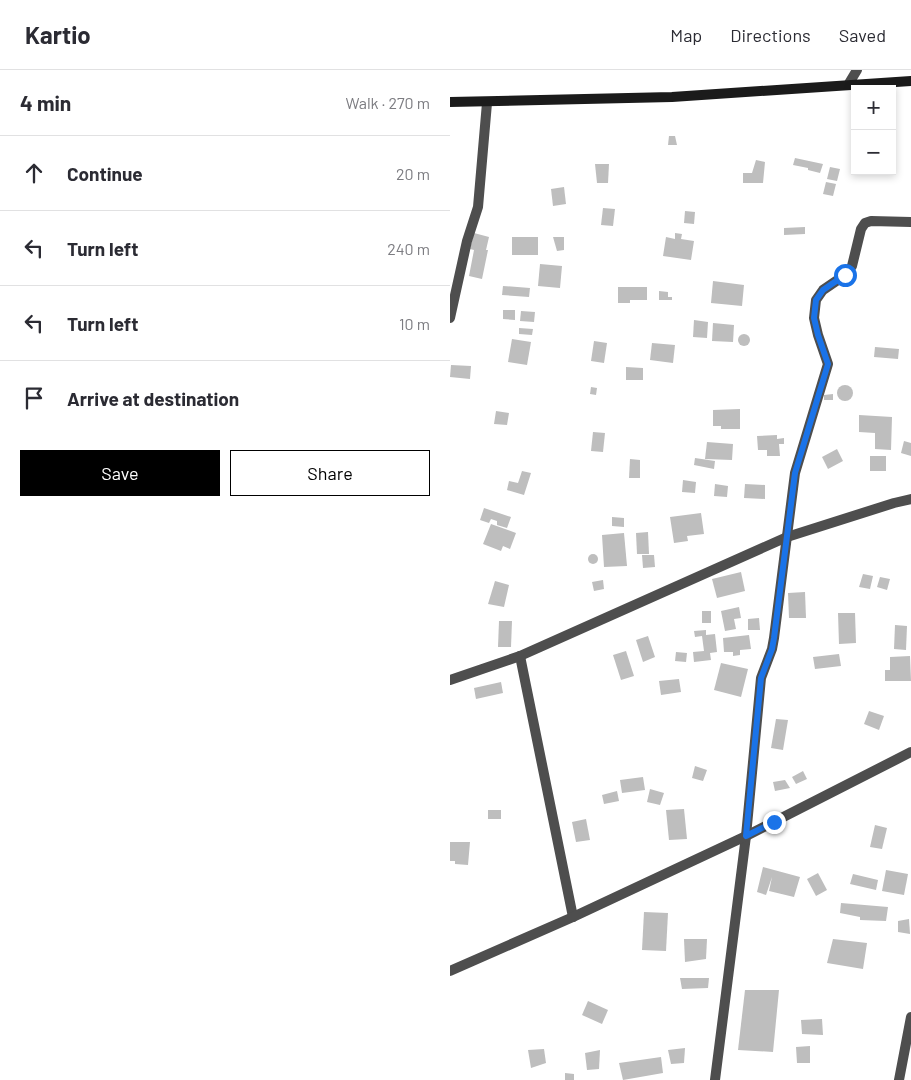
<!DOCTYPE html>
<html lang="en">
<head>
<meta charset="utf-8">
<style>
  :root { --surface:#fff; --page:#f7f7f7; --text:#2b2b33; --muted:#7c7c81; --line:#e1e1e2; --accent:#000 }
  body { margin:0; font-family:Barlow,sans-serif; background:var(--page); color:var(--text) }
  .controls { position:absolute; right:15px; top:15px; display:grid; overflow:hidden; border-radius:0px; box-shadow:0 2px 8px #0003 }
  .controls button { width:45px; height:45px; display:grid; place-items:center; padding:0; border:0; border-bottom:1px solid var(--line); background:var(--surface); color:var(--text); font:25px sans-serif }
  .stop { position:absolute; width:15px; height:15px; margin:-11px; border:4px solid #1a73e8; border-radius:50%; background:#fff }
  .stop.end { background:#1a73e8; border-color:#fff; box-shadow:0 1px 5px #0008 }
  .list { margin:0; padding:0; list-style:none }
  h2 { display:flex; justify-content:space-between; align-items:center; height:65px; margin:0; padding:0 20px; font-size:21px }
  h2 small { font-size:16px; font-weight:400; color:var(--muted) }
  .list li { display:grid; grid-template-columns:32px 1fr auto; gap:15px; align-items:center; box-sizing:border-box; height:75px; padding:0 20px; border-top:1px solid var(--line) }
  .list b { display:block; font-size:19px; white-space:nowrap }
  .list em { font-size:16px; font-style:normal; color:var(--muted) }
  .actions { display:flex; gap:10px; padding:15px 20px }
  .actions a { flex:1; padding:11px 0; border:1px solid var(--accent); border-radius:0px; text-align:center; font-size:18px; color:var(--accent) }
  .actions .main { background:var(--accent); color:#fff }
  .icon { flex:none; width:28px; height:28px; fill:none; stroke:currentColor; stroke-width:2; stroke-linecap:round; stroke-linejoin:round }
  .map { position:relative; flex:none; width:461px; height:1010px; overflow:hidden }
  header { display:flex; align-items:center; gap:30px; box-sizing:border-box; height:70px; padding:0 25px; background:var(--surface); border-bottom:1px solid var(--line) }
  header strong { font-size:24px }
  nav { display:flex; gap:28px; margin-inline-start:auto; font-size:18px }
  main { display:flex }
  aside { flex:1; background:var(--surface) }
  .map>svg:first-child { display:block }
  .building { fill:#bebebe }
  .lines { fill:none; stroke-linecap:round; stroke-linejoin:round }
  .minor { stroke:#4e4e4e; stroke-width:10 }
  .tertiary { stroke:#4e4e4e; stroke-width:10 }
  .secondary { stroke:#1b1b1b; stroke-width:10 }
  .route { stroke:#1a73e8; stroke-width:6 }
</style>
</head>
<body>
<header>
<strong>Kartio</strong>
<nav><a>Map</a><a>Directions</a><a>Saved</a></nav>
</header>
<main>
<aside>
<h2>4 min<small>Walk · 270 m</small></h2>
<ul class="list">
<li><svg class="icon" aria-label="ahead" viewBox="0 0 24 24"><path d="M12 20V5M6 11l6-6 6 6"/></svg><div><b>Continue</b></div><em>20 m</em></li>
<li><svg class="icon" aria-label="left" viewBox="0 0 24 24"><path d="M17 20v-9H6M10 6l-5 5 5 5"/></svg><div><b>Turn left</b></div><em>240 m</em></li>
<li><svg class="icon" aria-label="left" viewBox="0 0 24 24"><path d="M17 20v-9H6M10 6l-5 5 5 5"/></svg><div><b>Turn left</b></div><em>10 m</em></li>
<li><svg class="icon" aria-label="arrive" viewBox="0 0 24 24"><path d="M6 21V4h12l-3 4 3 4H6"/></svg><div><b>Arrive at destination</b></div></li>
</ul>
<div class="actions"><a class="main">Save</a><a>Share</a></div>
</aside>
<div class="map">
<svg width="461" height="1010" viewBox="0 0 461 1010">
  <rect width="100%" height="100%" fill="#fff"/>
  <g class="building">
    <path d="M219 66H225L227 75H218Z"/>
    <path d="M345 88 373 94 370 103 358 100V98L343 95Z"/>
    <path d="M306 90 315 92 313 113H293V103H302Z"/>
    <path d="M145 94H159L158 113H147Z"/>
    <path d="M380 97 390 99 387 111 377 109Z"/>
    <path d="M376 112 386 114 383 126 373 124Z"/>
    <path d="M114 117 116 134 103 136 101 119Z"/>
    <path d="M153 138 165 139 163 156 151 155Z"/>
    <path d="M235 141 245 142 244 154 234 153Z"/>
    <path d="M355 157V164L334 165V158Z"/>
    <path d="M24 163 39 167 36 180H38L32 209 19 206 24 180 20 179Z"/>
    <path d="M225 163 232 164 231 169 244 171 241 190 213 186 216 167 225 169Z"/>
    <rect x="62" y="167" width="26" height="18"/>
    <path d="M103 167H114V180L107 181Z"/>
    <path d="M90 194 112 196 110 218 88 216Z"/>
    <path d="M263 211 294 215 292 236 261 233Z"/>
    <path d="M53 216 80 218 79 227 52 225Z"/>
    <path d="M168 217H197V230H180V233H168Z"/>
    <path d="M209 221 218 222V227H222V230H209Z"/>
    <path d="M53 240H65V250L53 249Z"/>
    <path d="M71 241 85 242 84 252 70 251Z"/>
    <path d="M244 250 258 252 257 268 243 267Z"/>
    <path d="M263 253 284 255 283 272 262 271Z"/>
    <path d="M69 258 83 259 82 265 69 264Z"/>
    <circle cx="294" cy="270" r="6"/>
    <path d="M62 269 81 272 77 295 58 292Z"/>
    <path d="M144 271 157 273 154 293 141 291Z"/>
    <path d="M202 273 225 275 223 293 200 290Z"/>
    <path d="M425 277 449 279 448 289 424 287Z"/>
    <path d="M1 295 21 296 20 309 0 307Z"/>
    <path d="M176 297 193 298V310H176Z"/>
    <circle cx="395" cy="323" r="8"/>
    <path d="M141 317 147 318 146 325 140 324Z"/>
    <path d="M383 324V330H374V325Z"/>
    <path d="M290 339V359H271V356H263V340Z"/>
    <path d="M46 341 59 343 57 355 44 354Z"/>
    <path d="M409 345 442 347 441 380 425 379V363L409 362Z"/>
    <path d="M143 362 155 363 153 382 141 381Z"/>
    <path d="M327 365V369L334 368V374H329L330 386H317V380H308L307 366Z"/>
    <path d="M454 371 461 373V386L451 383Z"/>
    <path d="M257 372 283 374 282 390 255 389Z"/>
    <path d="M387 379 393 391 378 399 372 387Z"/>
    <rect x="420" y="386" width="16" height="15"/>
    <path d="M245 388 265 391 264 399 244 395Z"/>
    <path d="M180 389 190 390V408H179Z"/>
    <path d="M72 401 81 403 74 425 57 420 59 411 68 413Z"/>
    <path d="M233 410 246 412 245 423 232 422Z"/>
    <path d="M265 414 278 416 277 427 264 426Z"/>
    <path d="M295 414 315 415V429L294 428Z"/>
    <path d="M34 438 61 447 57 458 47 455V451L41 449 39 453 30 450Z"/>
    <path d="M251 443 254 464 237 466 238 471 224 473 220 447Z"/>
    <path d="M162 447 174 448V457L162 456Z"/>
    <path d="M41 454 66 463 60 479 53 476 51 481 33 474Z"/>
    <path d="M198 462 199 484H187L186 463Z"/>
    <path d="M174 463 177 496 154 497 152 465Z"/>
    <circle cx="143" cy="489" r="5"/>
    <path d="M192 485H204L205 497 193 498Z"/>
    <path d="M291 502 295 521 267 528 262 509Z"/>
    <path d="M413 504 423 506 420 519 409 517Z"/>
    <path d="M430 507 440 509 437 520 427 517Z"/>
    <path d="M153 510 154 519 144 521 142 512Z"/>
    <path d="M45 511 59 515 54 537 38 534Z"/>
    <path d="M355 522 356 548H339L338 523Z"/>
    <path d="M289 537 291 548 284 549 286 559 275 561 271 541Z"/>
    <rect x="252" y="541" width="9" height="12"/>
    <path d="M388 543H405L406 573 389 574Z"/>
    <path d="M309 548 310 560H298V549Z"/>
    <path d="M49 551H62L61 577H48Z"/>
    <path d="M445 555 457 556 456 580 444 579Z"/>
    <path d="M256 560V565L265 564 267 582 260 583 261 590 244 592 243 582 254 581 252 566 245 567 244 561Z"/>
    <path d="M299 565 301 579 290 580V585L283 586V582H274L273 568Z"/>
    <path d="M198 566 205 587 193 592 186 570Z"/>
    <path d="M176 581 184 606 171 610 163 585Z"/>
    <path d="M226 582 237 583 236 592 225 591Z"/>
    <path d="M389 584 391 596 365 599 363 587Z"/>
    <path d="M460 586 461 611H435V600H440V587Z"/>
    <path d="M271 593 298 599 291 627 264 620Z"/>
    <path d="M229 609 231 622 211 625 209 611Z"/>
    <path d="M51 612 53 623 26 629 24 618Z"/>
    <path d="M419 641 434 646 429 660 414 654Z"/>
    <path d="M326 649 338 650 333 680 321 678Z"/>
    <path d="M245 696 257 700 253 711 242 708Z"/>
    <path d="M353 701 357 709 346 714 342 707Z"/>
    <path d="M193 707 195 720 172 723 170 710Z"/>
    <path d="M335 710 340 718 325 721 323 712Z"/>
    <path d="M200 719 214 723 210 735 197 732Z"/>
    <path d="M167 721 169 731 154 734 152 725Z"/>
    <path d="M234 739 237 769 219 770 216 740Z"/>
    <rect x="38" y="740" width="13" height="9"/>
    <path d="M136 749 140 770 126 772 122 752Z"/>
    <path d="M425 755 437 758 432 779 420 777Z"/>
    <path d="M0 772H20L18 795 5 794V791H0Z"/>
    <path d="M313 797 350 807 344 827 319 821 322 807 316 825 307 822Z"/>
    <path d="M436 800 458 804 454 825 432 821Z"/>
    <path d="M368 803 377 820 366 826 357 809Z"/>
    <path d="M403 804 428 810 426 820 400 814Z"/>
    <path d="M391 833 438 837 436 851 410 850V847L390 843Z"/>
    <path d="M194 842 218 843 216 881 192 880Z"/>
    <path d="M459 849 460 864 448 862V851Z"/>
    <path d="M234 869H257L256 889 235 892Z"/>
    <path d="M383 869 417 873 413 899 377 893Z"/>
    <path d="M230 908H259L258 918 232 919Z"/>
    <path d="M295 920H329L323 982 288 980Z"/>
    <path d="M138 931 158 940 152 954 132 945Z"/>
    <path d="M372 949 373 965 352 964 351 950Z"/>
    <path d="M360 976V993H347L346 977Z"/>
    <path d="M235 978 234 993 221 994 218 980Z"/>
    <path d="M94 979 96 993 81 998 78 980Z"/>
    <path d="M150 980 149 999 137 1000 135 983Z"/>
    <path d="M211 987 213 1003 173 1010 169 993Z"/>
    <path d="M115 1003 124 1004V1010H115Z"/>
  </g>
  <g class="lines">
    <g class="minor">
      <path d="M398 15 407 0"/>
      <path d="M0 248 17 171 28 137 37 33"/>
      <path d="M70 586 123 847"/>
      <path d="M0 610 70 586 337 467 444 433 461 429"/>
      <path d="M265 1010 296 766 311 608 322 579 324 568 345 403 378 294 368 265 364 248 366 230 373 220 395 205 402 196 411 159 415 153 421 151 461 152"/>
      <path d="M449 1010 461 947"/>
    </g>
    <path class="tertiary" d="M0 901 123 847 296 766 461 682"/>
    <path class="secondary" d="M0 32 222 27 461 11"/>
  </g>
  <g class="lines">
    <path class="route" d="M324 752 296 766 311 608 322 579 324 568 345 403 378 294 368 265 364 248 366 230 373 220 395 205"/>
  </g>
</svg>
<div class="controls">
<button>+</button>
<button>−</button>
</div>
<div class="stop" style="left:395px;top:205px"></div>
<div class="stop end" style="left:324px;top:752px"></div>
</div>
</main>
</body>
</html>
